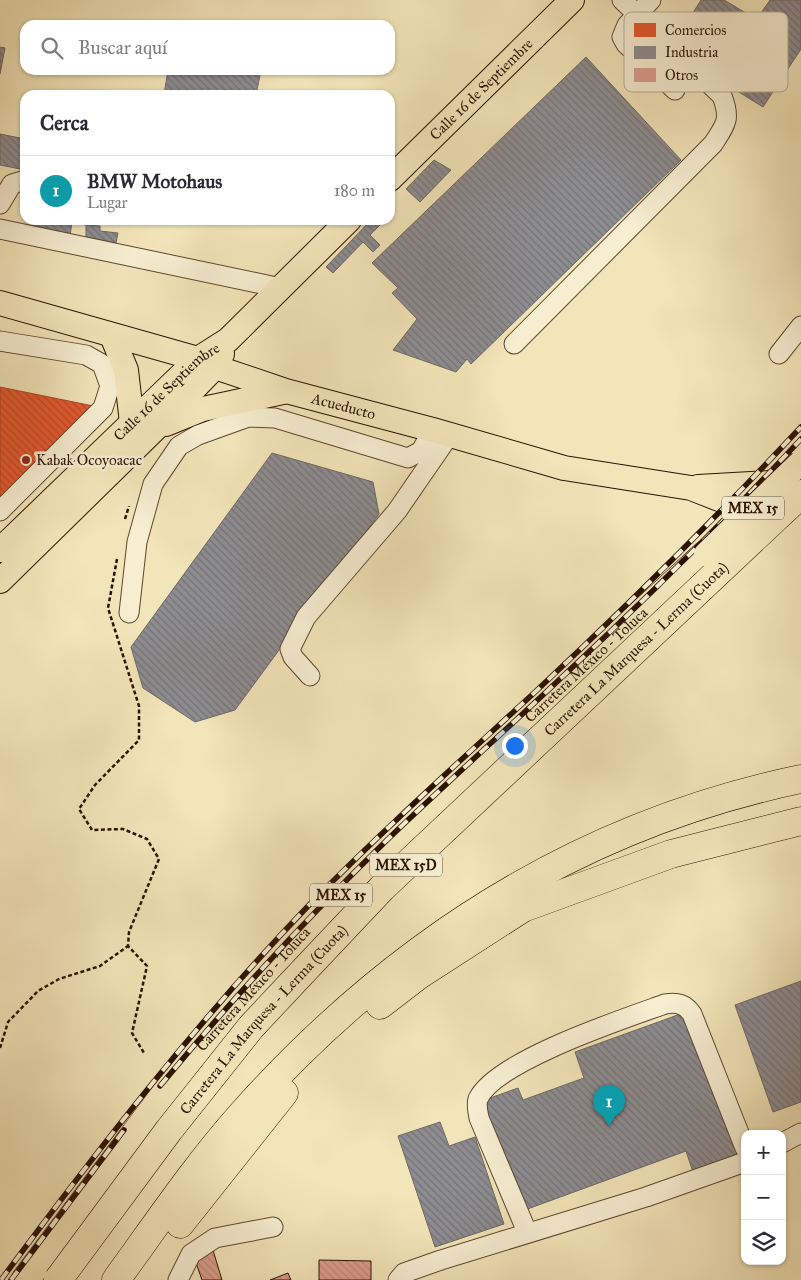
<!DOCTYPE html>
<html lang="es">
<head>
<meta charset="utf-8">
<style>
  :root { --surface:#fff; --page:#f2f2f3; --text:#2b2b33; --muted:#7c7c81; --line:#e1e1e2; --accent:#8f2418 }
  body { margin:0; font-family:"IM FELL Great Primer",serif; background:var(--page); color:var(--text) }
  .controls { position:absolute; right:15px; bottom:15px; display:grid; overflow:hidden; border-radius:10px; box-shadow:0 1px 4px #0004 }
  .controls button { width:45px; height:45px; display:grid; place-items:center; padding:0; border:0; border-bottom:1px solid var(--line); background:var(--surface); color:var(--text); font:25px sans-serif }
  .you { position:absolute; left:514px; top:745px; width:18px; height:18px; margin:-12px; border:4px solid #fff; border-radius:50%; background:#1a73e8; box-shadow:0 0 0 8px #1a73e833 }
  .badge { display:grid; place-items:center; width:32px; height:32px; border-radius:50%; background:var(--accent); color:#fff; font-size:16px; font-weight:700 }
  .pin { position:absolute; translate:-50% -41px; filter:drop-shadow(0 1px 2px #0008) }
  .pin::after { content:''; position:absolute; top:26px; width:18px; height:15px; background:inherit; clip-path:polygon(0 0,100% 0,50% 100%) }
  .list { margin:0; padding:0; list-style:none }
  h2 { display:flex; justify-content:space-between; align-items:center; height:65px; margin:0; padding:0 20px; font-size:21px }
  h2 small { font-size:16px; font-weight:400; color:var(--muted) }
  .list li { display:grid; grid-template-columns:32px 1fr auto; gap:15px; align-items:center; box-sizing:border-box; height:70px; padding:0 20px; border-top:1px solid var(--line) }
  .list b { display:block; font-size:19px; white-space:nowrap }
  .list p { margin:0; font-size:16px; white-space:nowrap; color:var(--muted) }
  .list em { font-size:16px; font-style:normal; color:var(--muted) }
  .icon { flex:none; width:28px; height:28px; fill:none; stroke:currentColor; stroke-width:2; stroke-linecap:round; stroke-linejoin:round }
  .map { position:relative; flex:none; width:801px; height:1280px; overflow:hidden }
  .search { position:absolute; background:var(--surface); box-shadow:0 1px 4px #0004; left:20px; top:20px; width:375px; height:55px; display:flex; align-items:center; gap:12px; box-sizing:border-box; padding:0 18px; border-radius:15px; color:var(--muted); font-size:19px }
  .panel { position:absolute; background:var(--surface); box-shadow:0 1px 4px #0004; left:20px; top:90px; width:375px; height:135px; border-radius:15px }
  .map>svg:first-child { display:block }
  .shops { fill:url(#shops-back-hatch); stroke:#ac4220 }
  .industry { fill:url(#industry-back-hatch); stroke:#706866 }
  .building { fill:url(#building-back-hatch); stroke:#2b1200 }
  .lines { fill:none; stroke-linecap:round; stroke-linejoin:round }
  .minor-casing { stroke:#5d472e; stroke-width:21 }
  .major-casing { stroke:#2b1200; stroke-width:26 }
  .highway-casing { stroke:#2b1200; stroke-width:29 }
  .path { stroke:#2b1200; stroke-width:2.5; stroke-dasharray:4 2.5; stroke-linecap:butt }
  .minor { stroke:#f7eed2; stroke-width:19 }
  .major { stroke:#f2e5b9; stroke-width:24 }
  .highway { stroke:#f2e5b9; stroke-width:28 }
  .rail-casing { stroke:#2b1200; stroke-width:5.5 }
  .rail { stroke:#f7eed2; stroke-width:4; stroke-dasharray:11; stroke-linecap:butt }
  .major-bridge-casing { stroke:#2b1200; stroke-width:26; stroke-linecap:butt }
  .highway-bridge-casing { stroke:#2b1200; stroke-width:29; stroke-linecap:butt }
  .major-bridge { stroke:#f2e5b9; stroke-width:24 }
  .highway-bridge { stroke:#f2e5b9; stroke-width:28 }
  .poi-dot { fill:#8f2418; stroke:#f7eed2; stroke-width:2 }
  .labels { text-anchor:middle; stroke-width:5; stroke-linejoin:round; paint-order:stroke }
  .shield { fill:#f7eed2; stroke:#68543f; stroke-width:1 }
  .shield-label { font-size:14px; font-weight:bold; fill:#2b1200 }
  .street-label { font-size:15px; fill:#2b1200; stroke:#f7eed2 }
  .poi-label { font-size:15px; fill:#2b1200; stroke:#f7eed2; text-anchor:start }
  .key { fill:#f7eed2; stroke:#baac93; stroke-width:1 }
  .key-label { font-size:14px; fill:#2b1200 }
</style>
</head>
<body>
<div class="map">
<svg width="801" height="1280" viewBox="0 0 801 1280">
  <defs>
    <pattern id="shops-back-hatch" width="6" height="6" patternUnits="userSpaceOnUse" patternTransform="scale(1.25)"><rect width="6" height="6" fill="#e4572e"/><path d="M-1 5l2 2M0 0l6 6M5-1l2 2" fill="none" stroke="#b94725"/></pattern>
    <pattern id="industry-back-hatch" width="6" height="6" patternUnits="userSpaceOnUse" patternTransform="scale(1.25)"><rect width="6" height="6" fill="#8d8d92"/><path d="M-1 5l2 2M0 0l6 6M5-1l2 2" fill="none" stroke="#737275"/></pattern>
    <pattern id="building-back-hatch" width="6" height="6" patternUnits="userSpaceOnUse" patternTransform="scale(1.25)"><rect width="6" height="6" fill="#db9d8d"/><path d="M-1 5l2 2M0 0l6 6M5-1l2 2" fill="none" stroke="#bc8678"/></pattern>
  </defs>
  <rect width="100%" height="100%" fill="#f2e5b9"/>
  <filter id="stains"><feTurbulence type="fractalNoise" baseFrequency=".004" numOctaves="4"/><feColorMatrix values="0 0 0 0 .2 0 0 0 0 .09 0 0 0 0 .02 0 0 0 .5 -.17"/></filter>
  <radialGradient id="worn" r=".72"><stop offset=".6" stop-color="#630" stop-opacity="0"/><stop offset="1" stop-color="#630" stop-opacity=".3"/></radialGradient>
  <path class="shops" d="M0 387 103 408 0 511Z"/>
  <g class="industry">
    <path d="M701 0H724L746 13 720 50 702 40 686 24Z"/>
    <path d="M770 0H801V49L763 107 716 78Z"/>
    <path d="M0 47 5 48 0 74Z"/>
    <path d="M586 57 681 160 471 364 467 359 456 372 393 350 417 319 392 293 398 288 372 263Z"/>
    <path d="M168 70H261L256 95H164Z"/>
    <path d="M0 134 25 139V170L0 165Z"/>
    <path d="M434 160 451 170 420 202 406 189Z"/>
    <path d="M35 220 72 222 70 236 33 229Z"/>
    <path d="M73 220H87L86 225 72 222Z"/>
    <path d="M371 220H385L370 235 380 245 373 252 363 242 333 273 326 267Z"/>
    <path d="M86 225 100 226V231L118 233 116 243 86 237Z"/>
    <path d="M272 453 373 482 379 514 235 710 195 722 143 688 131 647Z"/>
    <path d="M801 981V1102L773 1112 735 1005Z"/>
    <path d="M686 1012 739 1159 694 1175 686 1151 522 1211 482 1101 518 1088 523 1100 584 1078 575 1052Z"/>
    <path d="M440 1122 449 1146 475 1137 504 1224 435 1247 398 1136Z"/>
  </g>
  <g class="building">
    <path d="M212 1247 222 1280H202L193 1254Z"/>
    <path d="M319 1260 371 1261V1280H319Z"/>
    <path d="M288 1273 291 1280H270Z"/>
  </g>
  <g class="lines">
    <defs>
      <g id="minor">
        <path d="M651 0 627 25 622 37 626 44 675 90"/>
        <path d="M0 204 12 184 25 180"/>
        <path d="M0 229 281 288"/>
        <path d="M0 341 86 355 102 364 110 386 103 408 0 511"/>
        <path d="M514 344 713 144C726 124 731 119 722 96L622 0"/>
        <path d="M779 354 801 326"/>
        <path d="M129 613 137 542 153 484 179 446 198 435 248 417 275 418 408 458 421 451 433 430"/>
        <path d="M310 676 293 657 290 649 306 617 397 511 450 434"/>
        <path d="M782 1143 801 1133"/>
        <path d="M527 1232 479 1118C478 1112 476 1105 478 1099 495 1061 626 1018 665 1004 678 1002 685 1004 692 1014L745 1148"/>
        <path d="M178 1280 191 1254 215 1238 273 1227"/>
        <path d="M398 1280 404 1273 441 1260 646 1197 745 1162"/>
      </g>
      <g id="major">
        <path id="s1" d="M390 179 572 0"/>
        <path id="s2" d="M0 303 198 359 215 367 286 391 433 430 564 468 691 488 742 508 769 512"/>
        <path d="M112 336 126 370 132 423"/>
        <path d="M166 424 203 409 283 392"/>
        <path d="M698 487 769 483 794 477"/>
        <path id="s3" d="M0 550 198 359 228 340 349 220"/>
        <path d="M0 581 157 427 215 367 222 354"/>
      </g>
      <g id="highway">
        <path d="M380 1005 419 975 523 908 671 854 801 821"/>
        <path d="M180 1224 284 1093"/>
        <path id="s4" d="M25 1280 199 1049 313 923 397 840 706 554"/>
        <path d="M116 1280C156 1225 195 1167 240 1116 392 945 575 826 801 779"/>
      </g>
    </defs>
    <use href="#minor" class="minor-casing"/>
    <use href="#major" class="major-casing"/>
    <use href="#highway" class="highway-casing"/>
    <g class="path">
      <path d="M125 519 129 506"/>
      <path d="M117 559 108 608 139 706V740L95 785 79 809 92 830 123 829 147 839 159 859 129 932 128 946 147 966 132 1033 144 1053"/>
      <path d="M0 1048 8 1022 38 991 59 979 100 966 128 946"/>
    </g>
    <use href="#minor" class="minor"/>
    <use href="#major" class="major"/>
    <use href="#highway" class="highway"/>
    <defs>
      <g id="rail">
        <path d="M160 1086C231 1000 307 918 387 840 444 785 503 733 561 678 644 601 724 522 801 439"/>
        <path d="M1 1280C98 1149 198 1020 311 903 383 830 459 762 534 693 626 607 715 519 801 427"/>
        <path d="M11 1280 124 1130"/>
      </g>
    </defs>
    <use href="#rail" class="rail-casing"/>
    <use href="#rail" class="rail"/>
    <defs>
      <path id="major-bridge" d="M706 554 801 462"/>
      <g id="highway-bridge">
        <path id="s5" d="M58 1280 169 1130 251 1027 296 979 382 888 801 494"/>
      </g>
    </defs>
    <use href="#major-bridge" class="major-bridge-casing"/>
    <use href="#highway-bridge" class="highway-bridge-casing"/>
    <use href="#major-bridge" class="major-bridge"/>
    <use href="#highway-bridge" class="highway-bridge"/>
  </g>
  <circle class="poi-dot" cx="26" cy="460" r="5"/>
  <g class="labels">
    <g class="shield">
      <rect x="722" y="496.5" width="62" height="23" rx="4"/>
      <rect x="370" y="853.5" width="72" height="23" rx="4"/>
      <rect x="310" y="883.5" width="62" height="23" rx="4"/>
    </g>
    <g class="shield-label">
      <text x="753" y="513">MEX 15</text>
      <text x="406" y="870">MEX 15D</text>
      <text x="341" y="900">MEX 15</text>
    </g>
    <g class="street-label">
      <text dy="5" stroke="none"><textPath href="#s1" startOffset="128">Calle 16 de Septiembre</textPath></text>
      <text dy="5" stroke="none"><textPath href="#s3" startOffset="230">Calle 16 de Septiembre</textPath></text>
      <text dy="5" stroke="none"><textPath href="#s2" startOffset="359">Acueducto</textPath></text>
      <text dy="5" stroke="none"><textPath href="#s5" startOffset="858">Carretera La Marquesa - Lerma (Cuota)</textPath></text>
      <text dy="5" stroke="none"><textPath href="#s4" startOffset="835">Carretera México - Toluca</textPath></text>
      <text dy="5" stroke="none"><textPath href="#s4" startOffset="370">Carretera México - Toluca</textPath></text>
      <text dy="5" stroke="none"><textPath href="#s5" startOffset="332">Carretera La Marquesa - Lerma (Cuota)</textPath></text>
    </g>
    <g class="poi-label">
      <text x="36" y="465">Kabak Ocoyoacac</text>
    </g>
  </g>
  <rect x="624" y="12" width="164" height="80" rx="8" class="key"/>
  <rect x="634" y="23" width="22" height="14" fill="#e4572e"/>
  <rect x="634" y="46" width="22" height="13" fill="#8d8d92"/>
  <rect x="634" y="68" width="22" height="14" fill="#db9d8d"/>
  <g class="key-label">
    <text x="665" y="35">Comercios</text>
    <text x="665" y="57">Industria</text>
    <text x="665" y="80">Otros</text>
  </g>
  <rect width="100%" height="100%" filter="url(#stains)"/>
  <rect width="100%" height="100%" fill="url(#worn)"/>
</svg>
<div class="controls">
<button>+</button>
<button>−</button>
<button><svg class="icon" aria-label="layers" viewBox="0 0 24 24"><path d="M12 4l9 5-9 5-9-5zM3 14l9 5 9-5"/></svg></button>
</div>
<div class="you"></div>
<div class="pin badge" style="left:609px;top:1126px;background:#0f9aa8">1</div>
<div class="search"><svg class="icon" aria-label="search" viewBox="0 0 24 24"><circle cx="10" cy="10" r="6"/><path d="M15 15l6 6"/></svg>Buscar aquí</div>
<section class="panel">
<h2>Cerca<small></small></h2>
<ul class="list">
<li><span class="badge" style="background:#0f9aa8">1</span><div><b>BMW Motohaus</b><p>Lugar</p></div><em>180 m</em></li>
</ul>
</section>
</div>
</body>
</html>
